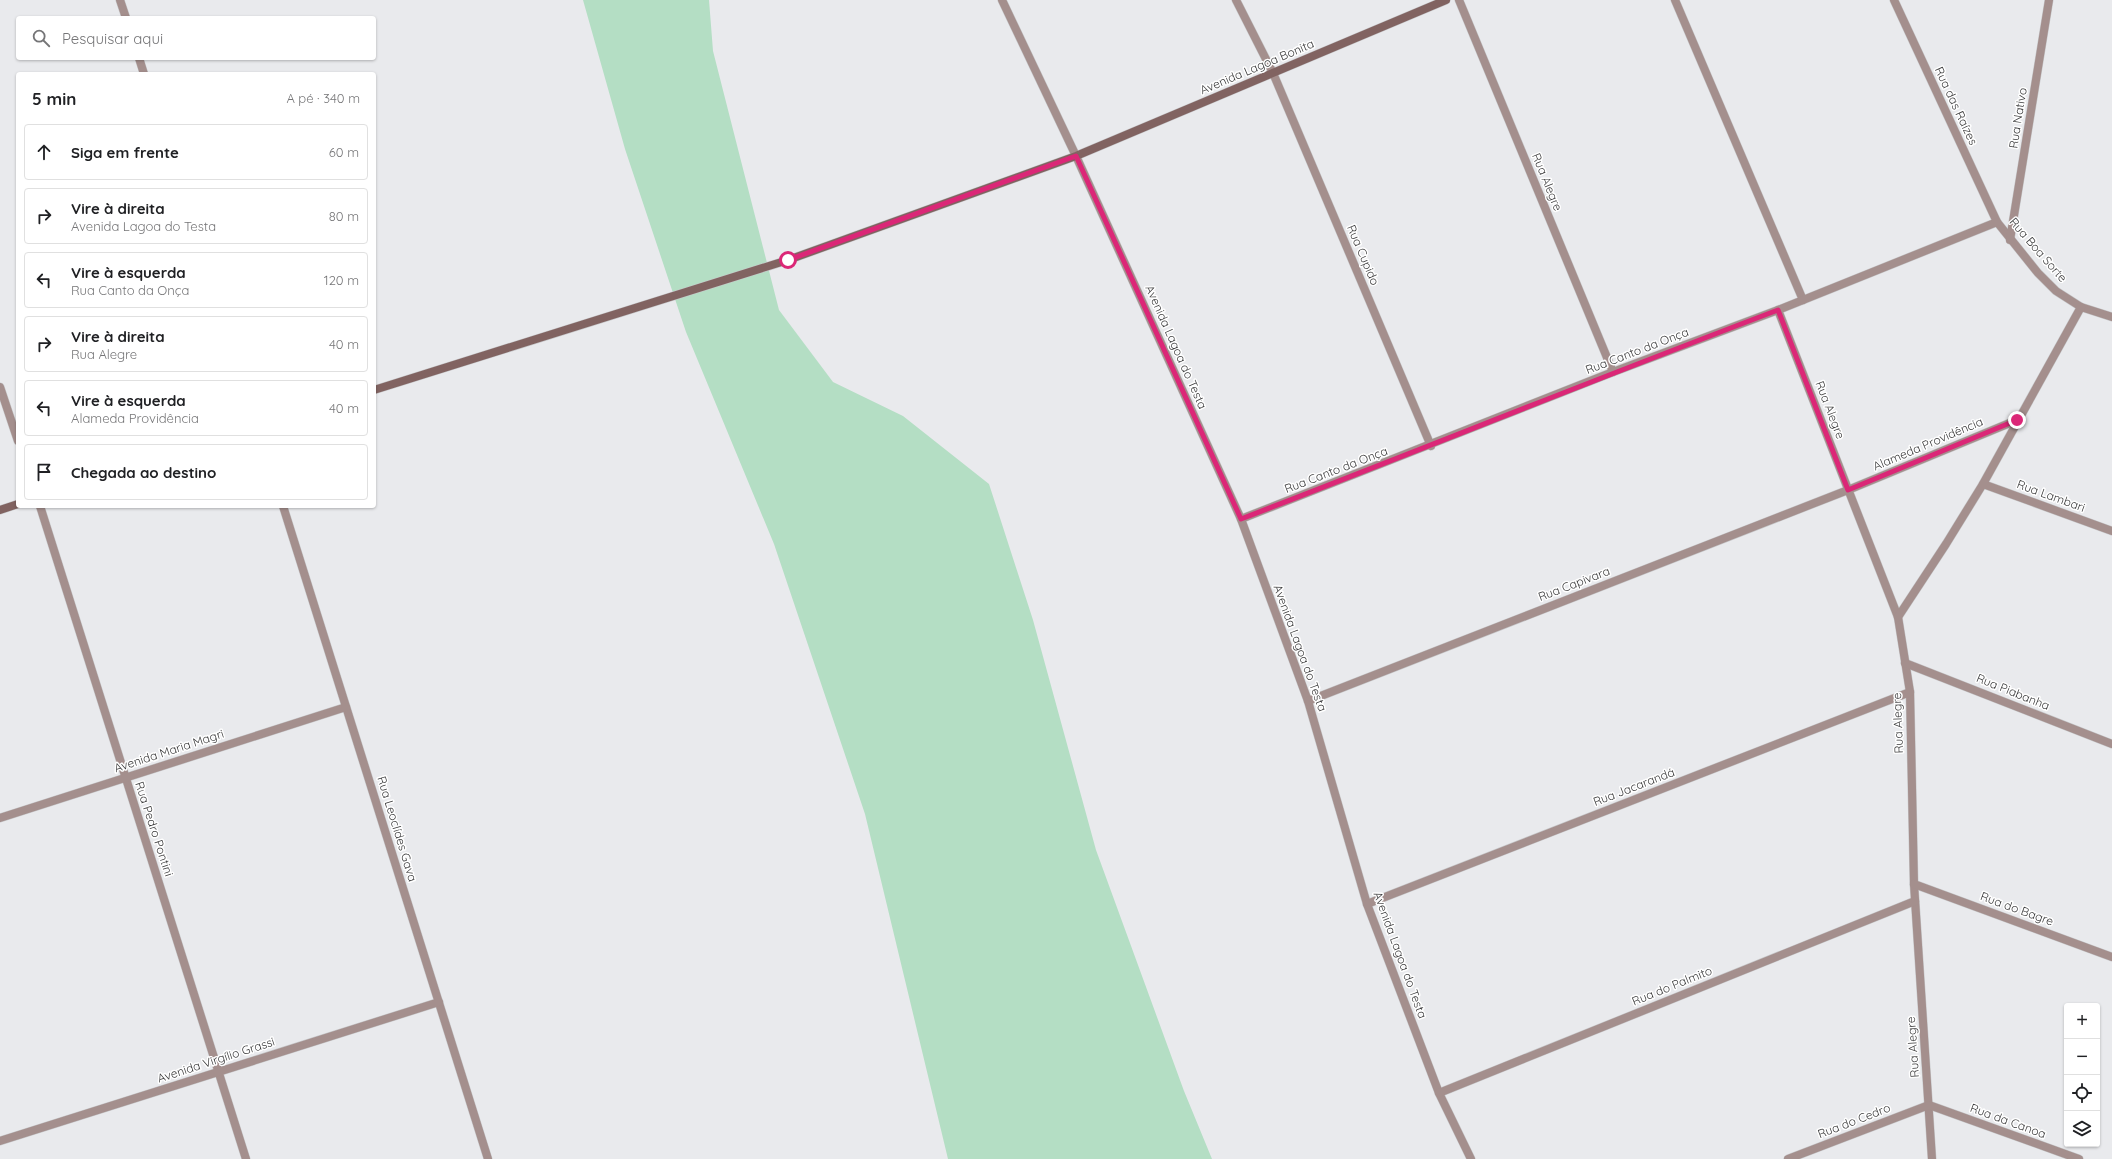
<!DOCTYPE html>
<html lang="pt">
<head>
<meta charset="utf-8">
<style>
  :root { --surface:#fff; --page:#f2f2f2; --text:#202124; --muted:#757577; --line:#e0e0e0 }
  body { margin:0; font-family:Quicksand,sans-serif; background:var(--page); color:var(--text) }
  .controls { position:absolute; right:12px; bottom:12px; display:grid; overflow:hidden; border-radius:4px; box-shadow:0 1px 3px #0004 }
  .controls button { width:36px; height:36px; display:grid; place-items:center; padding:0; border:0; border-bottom:1px solid var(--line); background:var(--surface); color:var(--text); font:20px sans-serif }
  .stop { position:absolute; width:12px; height:12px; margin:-9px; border:3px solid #db2777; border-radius:50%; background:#fff }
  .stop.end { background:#db2777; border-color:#fff; box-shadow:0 1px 4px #0008 }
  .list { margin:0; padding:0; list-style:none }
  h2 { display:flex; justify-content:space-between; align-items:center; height:52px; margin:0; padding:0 16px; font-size:17px }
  h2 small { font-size:13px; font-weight:400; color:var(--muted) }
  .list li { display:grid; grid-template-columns:26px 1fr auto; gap:12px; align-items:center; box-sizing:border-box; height:56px; margin:0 8px 8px; padding:0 8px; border:1px solid var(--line); border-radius:4px }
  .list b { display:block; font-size:15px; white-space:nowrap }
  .list p { margin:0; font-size:13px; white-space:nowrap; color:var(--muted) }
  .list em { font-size:13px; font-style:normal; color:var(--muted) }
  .icon { flex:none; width:22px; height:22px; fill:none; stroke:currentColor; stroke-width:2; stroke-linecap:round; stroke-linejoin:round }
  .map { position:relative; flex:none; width:2112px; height:1159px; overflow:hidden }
  .search { position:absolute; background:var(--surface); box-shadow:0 1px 3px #0004; left:16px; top:16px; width:360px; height:44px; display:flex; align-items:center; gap:10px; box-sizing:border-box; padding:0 14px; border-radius:4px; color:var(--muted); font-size:15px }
  .panel { position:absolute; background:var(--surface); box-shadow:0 1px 3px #0004; left:16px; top:72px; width:360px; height:436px; border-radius:4px }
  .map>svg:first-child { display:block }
  .green { fill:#b4dec4 }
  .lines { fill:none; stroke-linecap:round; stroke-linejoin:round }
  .minor-casing { stroke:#c6c7c9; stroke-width:9 }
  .secondary-casing { stroke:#c6c7c9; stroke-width:9 }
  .minor { stroke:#a48f8d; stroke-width:8 }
  .secondary { stroke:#816361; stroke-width:8 }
  .route { stroke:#db2777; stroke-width:5 }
  .labels { text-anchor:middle; stroke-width:3; stroke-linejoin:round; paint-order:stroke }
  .street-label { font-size:12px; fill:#39393a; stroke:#fff }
</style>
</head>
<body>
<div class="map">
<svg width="2112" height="1159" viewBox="0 0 2112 1159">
  <rect width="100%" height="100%" fill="#e9eaed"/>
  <path class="green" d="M583 0H709L713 51 779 310 833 382 903 416 989 484 1033 620 1096 850 1184 1091 1212 1159H948L865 814 774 544 686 332 625 149Z"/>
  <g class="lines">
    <defs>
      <g id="minor">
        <path d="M120 0 126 18"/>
        <path d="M1002 0 1076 156 1241 519 1308 701 1367 904 1439 1093 1471 1159"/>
        <path d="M1236 0 1273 73 1431 446"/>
        <path d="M1459 0 1613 372"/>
        <path d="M1675 0 1803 300"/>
        <path d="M1894 0 1997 222 2038 273 2056 291 2081 307 2112 317"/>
        <path d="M139 58 144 74"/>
        <path d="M2010 240 2049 0"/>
        <path d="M1778 310 1898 617 1910 692 1914 884 1932 1159"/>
        <path d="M0 387 18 441"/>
        <path d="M1983 484 2112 531"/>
        <path d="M40 506 246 1159"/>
        <path d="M283 506 488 1159"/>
        <path d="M1241 519 1613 372 1778 310 1997 222"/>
        <path d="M1898 617 1946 544 1983 484 2081 307"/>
        <path d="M1905 663 2112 744"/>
        <path d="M1308 701 1848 490 2017 420"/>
        <path d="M0 818 346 707"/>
        <path d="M1914 884 2112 957"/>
        <path d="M1367 904 1910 692"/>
        <path d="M1439 1093 1915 901"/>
        <path d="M0 1141 439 1002"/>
        <path d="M1788 1159 1929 1105 2079 1159"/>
      </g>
      <g id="secondary">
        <path d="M374 390 788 260 1076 156 1446 0"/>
        <path d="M0 510 18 504"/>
      </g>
    </defs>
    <use href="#minor" class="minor-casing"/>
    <use href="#secondary" class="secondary-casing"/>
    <use href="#minor" class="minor"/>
    <use href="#secondary" class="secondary"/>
  </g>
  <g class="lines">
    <path class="route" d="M788 260 1076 156 1241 519C1420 450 1598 378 1778 310L1848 490 2017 420"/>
  </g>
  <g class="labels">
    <g class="street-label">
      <text transform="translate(1257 67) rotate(-23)" y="4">Avenida Lagoa Bonita</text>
      <text transform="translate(1956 106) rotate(65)" y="4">Rua das Raízes</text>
      <text transform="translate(2018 118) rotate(-81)" y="4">Rua Nativo</text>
      <text transform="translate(1547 182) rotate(68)" y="4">Rua Alegre</text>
      <text transform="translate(2038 250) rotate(49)" y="4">Rua Boa Sorte</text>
      <text transform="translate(1363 255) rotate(67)" y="4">Rua Cupido</text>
      <text transform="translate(1176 347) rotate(66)" y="4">Avenida Lagoa do Testa</text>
      <text transform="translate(1637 351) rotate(-21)" y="4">Rua Canto da Onça</text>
      <text transform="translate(1830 410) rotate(69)" y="4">Rua Alegre</text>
      <text transform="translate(1928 444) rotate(-23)" y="4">Alameda Providência</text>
      <text transform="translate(1336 470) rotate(-21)" y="4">Rua Canto da Onça</text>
      <text transform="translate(2051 496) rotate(20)" y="4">Rua Lambari</text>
      <text transform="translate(1574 584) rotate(-21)" y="4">Rua Capivara</text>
      <text transform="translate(1300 648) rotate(70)" y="4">Avenida Lagoa do Testa</text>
      <text transform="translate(2013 692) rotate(22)" y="4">Rua Piabanha</text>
      <text transform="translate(1898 723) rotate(-92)" y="4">Rua Alegre</text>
      <text transform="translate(169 751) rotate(-18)" y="4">Avenida Maria Magri</text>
      <text transform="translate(1634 787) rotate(-21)" y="4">Rua Jacarandá</text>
      <text transform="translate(154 829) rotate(72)" y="4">Rua Pedro Pontini</text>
      <text transform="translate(397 829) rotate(73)" y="4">Rua Leoclídes Gava</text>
      <text transform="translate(2017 909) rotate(20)" y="4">Rua do Bagre</text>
      <text transform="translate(1400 955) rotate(70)" y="4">Avenida Lagoa do Testa</text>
      <text transform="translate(1672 986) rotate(-22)" y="4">Rua do Palmito</text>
      <text transform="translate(1913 1047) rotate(-94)" y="4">Rua Alegre</text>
      <text transform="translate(216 1060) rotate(-18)" y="4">Avenida Virgílio Grassi</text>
      <text transform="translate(1854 1121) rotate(-21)" y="4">Rua do Cedro</text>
      <text transform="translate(2008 1121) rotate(20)" y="4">Rua da Canoa</text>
    </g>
  </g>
</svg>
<div class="controls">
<button>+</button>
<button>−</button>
<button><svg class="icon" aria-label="locate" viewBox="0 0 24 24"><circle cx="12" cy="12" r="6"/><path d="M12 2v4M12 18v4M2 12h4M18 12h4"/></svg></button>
<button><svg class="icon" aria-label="layers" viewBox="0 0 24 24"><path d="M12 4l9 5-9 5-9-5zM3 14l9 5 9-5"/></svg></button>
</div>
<div class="stop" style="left:788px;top:260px"></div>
<div class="stop end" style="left:2017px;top:420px"></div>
<div class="search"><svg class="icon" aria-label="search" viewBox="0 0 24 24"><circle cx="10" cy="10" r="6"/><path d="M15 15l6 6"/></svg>Pesquisar aqui</div>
<section class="panel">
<h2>5 min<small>A pé · 340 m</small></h2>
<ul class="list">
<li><svg class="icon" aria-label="ahead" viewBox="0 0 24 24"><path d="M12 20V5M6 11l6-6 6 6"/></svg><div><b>Siga em frente</b></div><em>60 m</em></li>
<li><svg class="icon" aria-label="right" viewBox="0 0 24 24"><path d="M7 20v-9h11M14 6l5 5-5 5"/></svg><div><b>Vire à direita</b><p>Avenida Lagoa do Testa</p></div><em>80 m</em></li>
<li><svg class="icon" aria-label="left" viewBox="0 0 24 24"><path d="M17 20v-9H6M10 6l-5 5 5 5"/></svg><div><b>Vire à esquerda</b><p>Rua Canto da Onça</p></div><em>120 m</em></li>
<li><svg class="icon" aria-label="right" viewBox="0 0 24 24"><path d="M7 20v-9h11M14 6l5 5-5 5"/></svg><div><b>Vire à direita</b><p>Rua Alegre</p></div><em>40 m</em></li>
<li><svg class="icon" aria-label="left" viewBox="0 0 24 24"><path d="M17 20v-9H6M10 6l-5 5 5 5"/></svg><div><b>Vire à esquerda</b><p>Alameda Providência</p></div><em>40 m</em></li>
<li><svg class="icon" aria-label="arrive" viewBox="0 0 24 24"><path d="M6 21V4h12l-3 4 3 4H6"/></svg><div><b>Chegada ao destino</b></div></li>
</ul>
</section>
</div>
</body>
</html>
